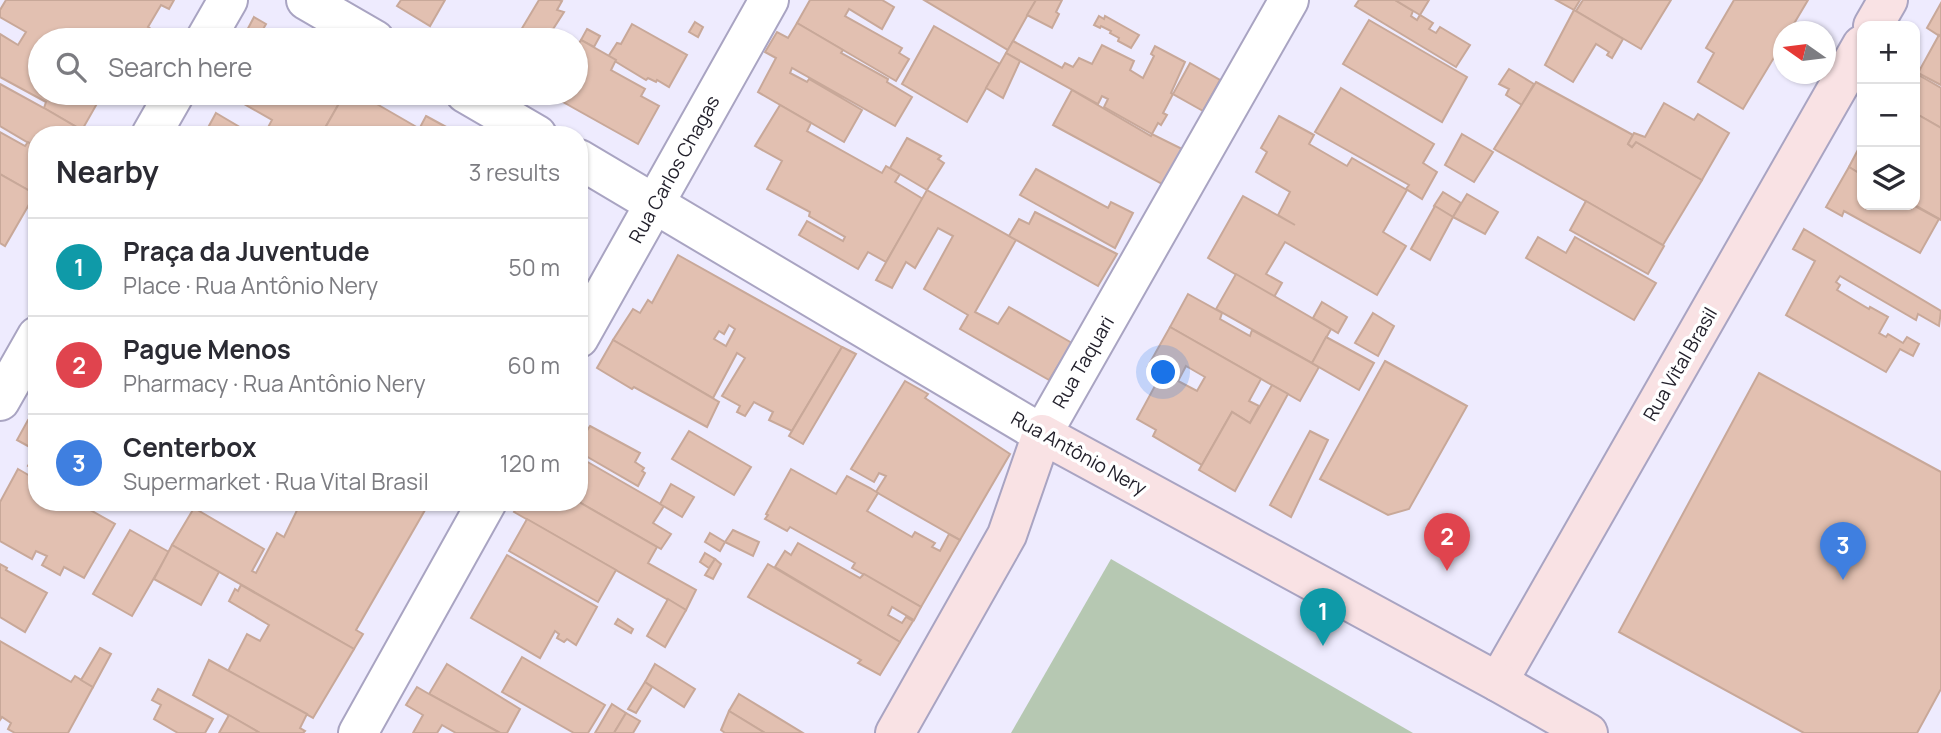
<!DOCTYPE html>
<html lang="en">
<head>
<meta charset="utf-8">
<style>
  :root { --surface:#fff; --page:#f2f2f3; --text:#2b2b33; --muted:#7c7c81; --line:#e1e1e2; --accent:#db2777 }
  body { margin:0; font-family:Manrope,sans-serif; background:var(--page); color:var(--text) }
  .controls { position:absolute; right:21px; top:21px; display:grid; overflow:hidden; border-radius:14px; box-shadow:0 2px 5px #0004 }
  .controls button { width:63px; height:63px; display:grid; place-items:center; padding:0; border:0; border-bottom:2px solid var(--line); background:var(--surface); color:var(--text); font:35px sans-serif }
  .compass { position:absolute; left:1773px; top:21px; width:63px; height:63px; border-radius:50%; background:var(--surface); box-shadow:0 2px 5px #0004; rotate:284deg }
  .you { position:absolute; left:1164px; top:373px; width:24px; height:24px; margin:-18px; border:5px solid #fff; border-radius:50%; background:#1a73e8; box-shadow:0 0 0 10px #1a73e833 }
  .badge { display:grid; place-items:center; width:46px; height:46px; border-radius:50%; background:var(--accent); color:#fff; font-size:23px; font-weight:700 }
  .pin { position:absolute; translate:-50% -58px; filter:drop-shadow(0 2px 4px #0008) }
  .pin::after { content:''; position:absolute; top:37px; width:24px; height:21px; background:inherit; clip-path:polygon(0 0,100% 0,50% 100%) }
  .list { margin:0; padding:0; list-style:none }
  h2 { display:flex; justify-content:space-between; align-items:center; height:91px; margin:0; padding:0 28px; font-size:30px }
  h2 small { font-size:23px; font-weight:400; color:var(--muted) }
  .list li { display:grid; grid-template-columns:46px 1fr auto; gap:21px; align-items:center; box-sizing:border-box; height:98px; padding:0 28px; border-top:2px solid var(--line) }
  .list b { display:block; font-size:26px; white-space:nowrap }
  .list p { margin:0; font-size:23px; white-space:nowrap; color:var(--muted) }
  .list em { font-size:23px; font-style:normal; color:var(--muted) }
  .icon { flex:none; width:38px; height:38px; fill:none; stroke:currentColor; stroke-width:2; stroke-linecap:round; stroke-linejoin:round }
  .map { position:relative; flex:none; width:1941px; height:733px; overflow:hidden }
  .search { position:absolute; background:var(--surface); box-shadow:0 2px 5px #0004; left:28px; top:28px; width:560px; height:77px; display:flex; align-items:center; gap:18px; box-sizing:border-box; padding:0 24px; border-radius:38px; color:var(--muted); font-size:26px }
  .panel { position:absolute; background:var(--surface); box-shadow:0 2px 5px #0004; left:28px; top:126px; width:560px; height:385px; border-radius:28px }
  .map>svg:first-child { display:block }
  .green { fill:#b6c8b2 }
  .building { fill:#e2c0b1; stroke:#c8a899; stroke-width:2; fill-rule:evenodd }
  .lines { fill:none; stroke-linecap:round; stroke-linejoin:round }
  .street-casing { stroke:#a9a4c2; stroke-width:42 }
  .secondary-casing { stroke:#a9a4c2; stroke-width:42 }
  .street { stroke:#fff; stroke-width:38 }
  .secondary { stroke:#f9e2e4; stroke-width:38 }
  .labels { text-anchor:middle; stroke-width:7; stroke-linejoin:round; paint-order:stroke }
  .street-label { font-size:19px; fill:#23212c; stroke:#fff }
</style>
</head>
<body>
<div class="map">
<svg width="1941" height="733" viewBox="0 0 1941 733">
  <rect width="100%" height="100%" fill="#eeebfe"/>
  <path class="green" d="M1111 559 1413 733H1011Z"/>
  <g class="building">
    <path d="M6 0H174L169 9 161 5 148 27 156 32 151 40H40V93H103L82 130 44 108 46 102 0 77V34L18 45 26 32 0 17V10Z"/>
    <path d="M401 0H445L430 26 397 6Z"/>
    <path d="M539 0H559L562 1 557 10 564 12 546 40H515Z"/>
    <path d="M810 0H882L894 7 882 29 849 9 845 16 902 48 899 53 909 59 896 81 797 23Z"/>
    <path d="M924 0H1036L1008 50Z"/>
    <path d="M1036 0H1062L1056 12 1059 14 1052 28 1027 15Z"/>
    <path d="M1359 0H1395L1413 11 1411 16 1417 20 1420 15 1433 23 1429 29 1436 33 1440 27 1470 45 1456 67 1355 6Z"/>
    <path d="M1395 0H1429L1420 15Z"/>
    <path d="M1556 0H1580L1574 10Z"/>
    <path d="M1583 0H1671L1641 49 1576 11Z"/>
    <path d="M1734 0H1808L1789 32H1784V41L1743 109 1698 82 1714 53 1706 48Z"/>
    <path d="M1941 3V37L1927 28Z"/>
    <path d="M1574 10 1623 39 1612 58 1607 55 1609 52 1596 44 1573 82 1545 65Z"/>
    <path d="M1099 16 1104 19 1105 16 1139 35 1131 48 1118 41 1119 38 1110 33 1111 31 1101 26 1100 28 1094 25Z"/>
    <path d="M254 17 266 24 262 31 278 40H253L244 36Z"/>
    <path d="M1369 20 1467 77 1442 122 1343 64Z"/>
    <path d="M695 22 703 27 698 37 689 32Z"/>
    <path d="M797 23 843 50 841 53 888 79 887 82 912 97 895 126 792 68 790 73 807 82 809 79 862 110 844 142 758 92 776 58 765 52 777 32 788 38Z"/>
    <path d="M632 24 687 55 669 87 657 80 656 82 648 78 646 80 608 57 617 43 621 44Z"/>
    <path d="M934 26 1000 64 967 122 902 84Z"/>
    <path d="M587 29 600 36 594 47 581 40Z"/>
    <path d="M1939 35 1941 37V85L1918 73Z"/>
    <path d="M581 40 616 60 611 70 645 89 641 96 659 106 638 144 547 93H576V48Z"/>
    <path d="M1013 41 1062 68 1065 63 1073 67 1079 58 1092 64 1102 45 1134 61 1130 70 1143 78 1154 56 1151 54 1155 46 1185 62 1171 93 1173 94 1163 113 1167 115 1161 125 1158 123 1152 134 1104 107 1108 99 1102 96 1098 104 1006 53Z"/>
    <path d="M1006 53 1020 61 1003 98 986 88Z"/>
    <path d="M1190 63 1220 80 1203 111 1173 94Z"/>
    <path d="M1509 69 1534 84 1522 105 1506 95 1509 89 1499 84Z"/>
    <path d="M1915 73 1941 88V128L1915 113Z"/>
    <path d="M1536 82 1633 135 1628 144 1632 147 1636 142 1702 180 1663 245 1494 149Z"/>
    <path d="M0 84 44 108 90 135H37V148L0 126Z"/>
    <path d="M1341 88 1434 144 1423 163 1437 172 1422 199 1406 189 1409 185 1315 132Z"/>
    <path d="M1072 90 1151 136 1152 134 1182 149 1162 184 1053 125Z"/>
    <path d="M225 93H345L321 135H264L272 120Z"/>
    <path d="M345 93H381L375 103 420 129 416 135H321Z"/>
    <path d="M1664 103 1694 120 1698 114 1729 133 1702 180 1636 142 1632 147 1628 144 1634 133 1645 137Z"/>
    <path d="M780 105 811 123 807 131 882 173 886 166 900 174 895 182 923 199 886 262 868 252 858 269 799 235 807 221 843 241 845 237 809 216 810 212 767 189 782 161 755 146Z"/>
    <path d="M216 113 253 135H204Z"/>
    <path d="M1915 113 1941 128V220L1915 205Z"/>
    <path d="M426 116 461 135H416Z"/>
    <path d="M1279 116 1314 135 1309 144 1347 166 1352 158 1407 190 1383 232 1406 246 1377 295 1285 242 1266 274 1282 283 1274 297 1208 258 1243 196 1295 225 1278 215 1290 192 1256 172 1267 152 1261 148Z"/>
    <path d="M0 132 25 146 28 142 37 148V195L0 174Z"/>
    <path d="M1462 134 1493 152 1474 182 1445 165Z"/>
    <path d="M907 138 941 156 938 159 944 163 927 190 890 168Z"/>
    <path d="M1862 142V175L1849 167Z"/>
    <path d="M1849 167 1862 175V205H1913L1939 219 1920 253 1844 211 1842 216 1826 207Z"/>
    <path d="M1036 169 1108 208 1111 202 1133 213 1115 248 1020 195Z"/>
    <path d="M0 174 35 194 5 246 0 243Z"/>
    <path d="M927 190 1016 240 975 312 998 324 1009 307 1072 343 1049 380 960 329 968 315 924 289 953 236 938 228 915 268 906 262 892 288 876 280Z"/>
    <path d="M1443 192 1461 203 1453 217 1434 206Z"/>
    <path d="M1467 194 1498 212 1485 234 1453 217Z"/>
    <path d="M1586 201 1664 246 1648 274 1570 230Z"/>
    <path d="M1435 206 1453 217 1430 260 1411 249Z"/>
    <path d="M1035 212 1117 254 1098 286 1009 236 1019 219 1029 224Z"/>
    <path d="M1804 229 1941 311 1939 326 1918 314 1916 320 1840 276 1836 282 1840 285 1837 290 1869 309 1870 307 1888 317 1879 333 1886 337 1888 334 1903 343 1907 337 1919 344 1913 356 1900 349 1886 372 1786 315 1815 261 1793 249Z"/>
    <path d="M1538 237 1566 253 1575 237 1656 283 1634 320 1526 258Z"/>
    <path d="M678 255 842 347 792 431 769 420 773 412 754 402 745 416 737 412 740 406 722 396 745 358 737 353 713 398 613 340 633 309 640 313 648 300 652 303ZM729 325 735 329 726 346 714 339 719 331 724 334Z"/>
    <path d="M1236 274 1331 329 1312 363 1216 309Z"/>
    <path d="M1188 294 1222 313 1220 319 1250 336 1252 330 1319 367 1300 401 1170 327Z"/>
    <path d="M1322 302 1347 317 1338 333 1313 318Z"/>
    <path d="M1373 313 1394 326 1378 356 1355 343Z"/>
    <path d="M1170 327 1261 379 1249 401 1259 406 1250 423 1232 412 1202 465 1153 436 1156 430 1137 419 1162 373 1148 366ZM1186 366 1205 377 1197 391 1178 381Z"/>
    <path d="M1326 337 1374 363 1359 390 1312 363Z"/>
    <path d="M613 340 719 402 707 427 634 387 632 389 597 368Z"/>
    <path d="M842 347 856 354 803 444 789 436Z"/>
    <path d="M1385 361 1467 406 1409 509 1388 515 1320 479Z"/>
    <path d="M1759 373 1941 472V689L1917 733H1804L1619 632Z"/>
    <path d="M905 381 928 394 925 398 1010 454 960 540 876 492 886 476 879 473 874 482 851 469Z"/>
    <path d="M1272 385 1288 394 1235 491 1199 470 1232 412 1250 423Z"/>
    <path d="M28 420 37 425V471L28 466 37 451 17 440Z"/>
    <path d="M590 426 640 453 635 462 644 468 642 471 645 473 638 486 579 452V443Z"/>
    <path d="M689 431 751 467 734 495 672 459Z"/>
    <path d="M1310 431 1328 440 1291 517 1270 505Z"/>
    <path d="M579 457 664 506 653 523 671 534 661 549 579 502Z"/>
    <path d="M18 469 37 480V502H76L115 524 84 578 64 567 60 575 42 565 47 556 36 551 32 559 0 541V502Z"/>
    <path d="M791 469 836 494 847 476 870 488 878 493 867 511 912 537 915 532 935 543 932 547 940 551 949 534 960 540 921 607 852 568 855 563 790 527 787 531 765 519 768 515 766 514Z"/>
    <path d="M671 484 694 497 682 517 660 504Z"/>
    <path d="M301 502H412L425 510 356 630 363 634 354 649 172 545 194 508 264 549 252 571 256 573 277 533 284 537Z"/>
    <path d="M520 502H579L657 547 648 563 696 590 686 610 514 512Z"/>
    <path d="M527 519 616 570 598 602 509 551Z"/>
    <path d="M130 530 169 552 132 616 93 594Z"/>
    <path d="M733 530 759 542 753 556 725 542Z"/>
    <path d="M710 533 725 542 720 551 705 542Z"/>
    <path d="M798 543 860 578 864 574 921 607 914 620 892 607 888 615 902 623 906 617 913 621 900 642 775 567 785 551 791 555Z"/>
    <path d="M172 545 219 572 201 605 154 579Z"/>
    <path d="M705 553 715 559 709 568 700 562Z"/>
    <path d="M507 555 597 607 576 645 567 639 564 642 557 638 559 634 555 631 540 658 471 618Z"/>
    <path d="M715 559 721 564 713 579 705 575Z"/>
    <path d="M0 564 7 568 6 570 47 593 25 632 0 617Z"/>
    <path d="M768 564 900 642 880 675 858 663 861 660 748 597Z"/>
    <path d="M241 585 354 649 313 718 228 671 247 634 260 641 269 625 229 601 235 589 238 591Z"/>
    <path d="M668 599 686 610 665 647 647 636Z"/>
    <path d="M618 619 633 629 631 633 615 624Z"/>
    <path d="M0 641 71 682 75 676 93 687 68 733H15L8 729 11 723 2 717 0 720Z"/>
    <path d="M100 648 111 654 93 687 81 680Z"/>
    <path d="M522 657 605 705 588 733H574L502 692Z"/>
    <path d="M209 660 307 714 300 728 305 731 303 733H260L193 695Z"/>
    <path d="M447 664 520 709 507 733H500L429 694Z"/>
    <path d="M655 664 695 689 684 707 645 682Z"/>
    <path d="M645 682 652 687 636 713 628 709Z"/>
    <path d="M417 687 429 694 500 733H456L442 725 437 733H413L423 715 406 705Z"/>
    <path d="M158 689 213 719 205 733H178L154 719 161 705 152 700Z"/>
    <path d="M739 694 803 733H765L729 711Z"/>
    <path d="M612 704 626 713 614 733H595Z"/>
    <path d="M729 711 765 733H725L721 730Z"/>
    <path d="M626 713 640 721 633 733H614Z"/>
    <path d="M229 715 260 733H219Z"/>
  </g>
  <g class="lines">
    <defs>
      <g id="street">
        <path d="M306 0 375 40"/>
        <path d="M205 40 228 0"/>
        <path d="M465 93 537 135"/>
        <path d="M151 135 175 93"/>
        <path d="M579 159 1042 434 1289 0"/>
        <path d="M579 338 769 0"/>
        <path d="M0 401 37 336"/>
        <path d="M358 733 487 502"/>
      </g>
      <g id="secondary">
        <path d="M1873 26 1888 0"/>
        <path d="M1498 682 1862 45"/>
        <path d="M895 733 1007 535 1042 434 1498 682 1588 733"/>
      </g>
    </defs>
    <use href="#street" class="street-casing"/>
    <use href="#secondary" class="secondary-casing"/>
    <use href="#street" class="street"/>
    <use href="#secondary" class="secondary"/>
  </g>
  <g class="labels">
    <g class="street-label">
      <text transform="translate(674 169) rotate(-61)" y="7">Rua Carlos Chagas</text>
      <text transform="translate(1083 362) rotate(-60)" y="7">Rua Taquari</text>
      <text transform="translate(1680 364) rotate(-60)" y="7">Rua Vital Brasil</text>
      <text transform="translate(1079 453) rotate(29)" y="7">Rua Antônio Nery</text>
    </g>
  </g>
</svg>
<div class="controls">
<button>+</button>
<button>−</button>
<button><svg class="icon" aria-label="layers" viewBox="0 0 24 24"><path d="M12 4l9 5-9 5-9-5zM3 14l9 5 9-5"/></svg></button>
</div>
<svg class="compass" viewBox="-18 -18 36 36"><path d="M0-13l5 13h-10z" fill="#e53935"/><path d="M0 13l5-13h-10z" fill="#7c7c81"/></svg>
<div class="you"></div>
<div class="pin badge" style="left:1323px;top:646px;background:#0f9aa8">1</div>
<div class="pin badge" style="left:1447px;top:571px;background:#e0444e">2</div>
<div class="pin badge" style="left:1843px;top:580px;background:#3f7fe0">3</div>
<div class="search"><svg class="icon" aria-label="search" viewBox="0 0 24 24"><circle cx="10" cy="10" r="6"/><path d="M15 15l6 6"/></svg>Search here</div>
<section class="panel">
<h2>Nearby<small>3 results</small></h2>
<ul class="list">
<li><span class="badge" style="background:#0f9aa8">1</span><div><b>Praça da Juventude</b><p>Place · Rua Antônio Nery</p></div><em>50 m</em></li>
<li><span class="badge" style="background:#e0444e">2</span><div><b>Pague Menos</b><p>Pharmacy · Rua Antônio Nery</p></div><em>60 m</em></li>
<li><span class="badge" style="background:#3f7fe0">3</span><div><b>Centerbox</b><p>Supermarket · Rua Vital Brasil</p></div><em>120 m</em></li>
</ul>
</section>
</div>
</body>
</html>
